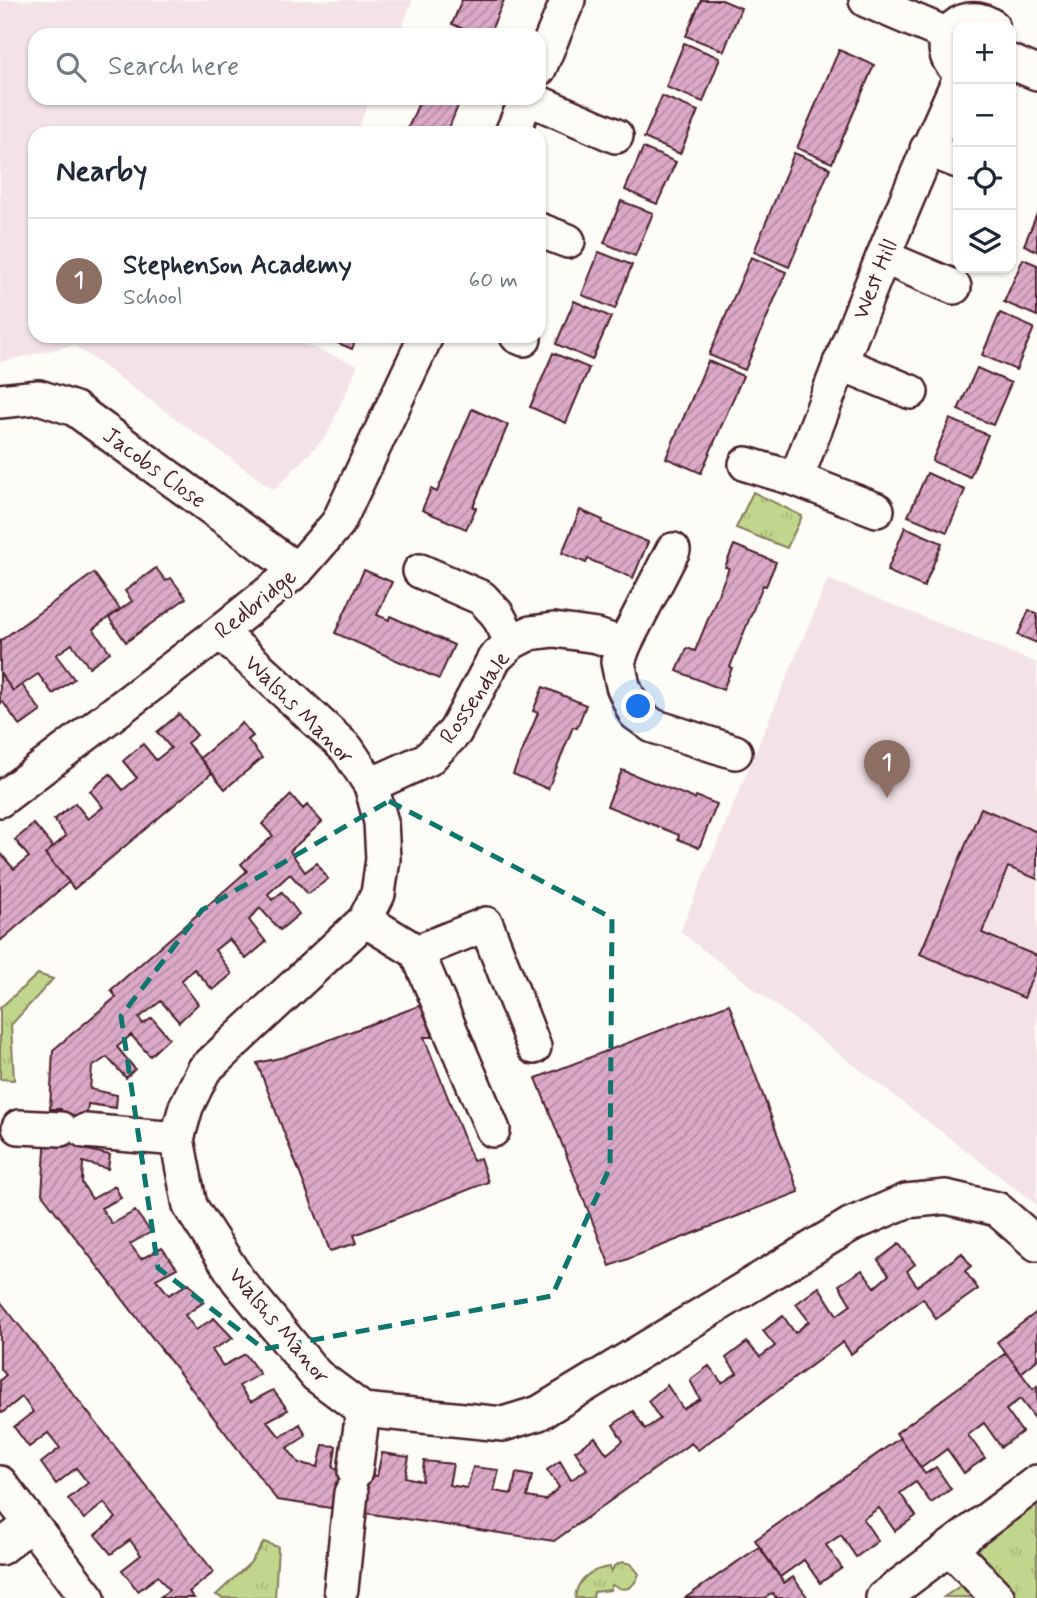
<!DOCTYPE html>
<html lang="en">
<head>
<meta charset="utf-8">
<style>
  :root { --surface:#fff; --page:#f2f2f3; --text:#1f2937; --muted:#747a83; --line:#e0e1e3; --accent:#d93025 }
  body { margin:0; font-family:Mynerve,sans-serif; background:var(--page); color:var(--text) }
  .controls { position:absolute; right:21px; top:21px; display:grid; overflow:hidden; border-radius:14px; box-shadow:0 2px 5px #0004 }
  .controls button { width:63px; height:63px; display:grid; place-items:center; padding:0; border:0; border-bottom:2px solid var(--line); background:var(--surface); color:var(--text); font:35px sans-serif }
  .you { position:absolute; left:639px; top:707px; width:24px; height:24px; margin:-18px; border:5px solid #fff; border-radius:50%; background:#1a73e8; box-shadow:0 0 0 10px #1a73e833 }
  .badge { display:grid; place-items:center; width:46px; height:46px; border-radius:50%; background:var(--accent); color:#fff; font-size:23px; font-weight:700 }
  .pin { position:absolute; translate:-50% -58px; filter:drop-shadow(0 2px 4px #0008) }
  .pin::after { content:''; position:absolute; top:37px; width:24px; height:21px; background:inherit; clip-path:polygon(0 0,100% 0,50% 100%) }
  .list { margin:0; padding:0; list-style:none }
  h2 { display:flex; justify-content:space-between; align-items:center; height:91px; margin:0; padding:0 28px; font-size:30px }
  h2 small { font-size:23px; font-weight:400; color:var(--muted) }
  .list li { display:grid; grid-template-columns:46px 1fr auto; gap:21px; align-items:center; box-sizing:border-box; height:126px; padding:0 28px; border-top:2px solid var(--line) }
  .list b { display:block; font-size:26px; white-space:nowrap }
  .list p { margin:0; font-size:23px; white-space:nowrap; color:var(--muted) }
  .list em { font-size:23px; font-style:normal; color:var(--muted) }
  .icon { flex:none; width:38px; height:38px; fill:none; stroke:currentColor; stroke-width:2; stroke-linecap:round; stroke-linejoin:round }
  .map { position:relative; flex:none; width:1037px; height:1598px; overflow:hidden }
  .search { position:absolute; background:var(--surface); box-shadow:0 2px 5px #0004; left:28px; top:28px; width:518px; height:77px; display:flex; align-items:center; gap:18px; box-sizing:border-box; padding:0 24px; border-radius:21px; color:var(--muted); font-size:26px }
  .panel { position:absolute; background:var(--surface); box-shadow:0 2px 5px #0004; left:28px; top:126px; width:518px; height:217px; border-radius:21px }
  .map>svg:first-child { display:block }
  .built { fill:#f3e3e9 }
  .grass { fill:url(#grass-tufts); stroke:#857a5c; stroke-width:2 }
  .building { fill:url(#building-hatch); stroke:#4a1f2b; stroke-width:2 }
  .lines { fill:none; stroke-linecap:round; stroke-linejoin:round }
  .minor-casing { stroke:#4a1f2b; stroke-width:38 }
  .minor { stroke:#fdfcf7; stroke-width:33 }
  .marked { fill:none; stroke:#0f766e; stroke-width:5; stroke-dasharray:14 9; stroke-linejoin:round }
  .labels { text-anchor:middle; stroke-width:5; stroke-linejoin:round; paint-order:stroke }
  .street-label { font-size:23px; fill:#4a1f2b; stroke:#fdfcf7 }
</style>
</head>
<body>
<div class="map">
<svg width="1037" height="1598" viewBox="0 0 1037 1598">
  <defs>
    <pattern id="grass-tufts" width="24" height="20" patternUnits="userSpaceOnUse" patternTransform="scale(1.75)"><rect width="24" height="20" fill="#c0d68c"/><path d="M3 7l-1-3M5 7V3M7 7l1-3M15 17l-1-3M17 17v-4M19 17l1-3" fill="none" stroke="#a6b779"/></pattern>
    <pattern id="building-hatch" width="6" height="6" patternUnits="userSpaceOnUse" patternTransform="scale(1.75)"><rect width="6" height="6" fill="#dcaac8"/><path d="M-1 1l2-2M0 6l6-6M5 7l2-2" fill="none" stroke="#b48aa3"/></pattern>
  </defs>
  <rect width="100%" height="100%" fill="#fdfcf7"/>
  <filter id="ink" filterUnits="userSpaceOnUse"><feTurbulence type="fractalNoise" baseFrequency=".0143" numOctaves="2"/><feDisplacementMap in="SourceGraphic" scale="14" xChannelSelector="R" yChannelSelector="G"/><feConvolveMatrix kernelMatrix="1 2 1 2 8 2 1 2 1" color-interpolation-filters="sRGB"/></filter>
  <g filter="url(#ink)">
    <g class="built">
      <path d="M0 0H413L398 35H35V98H371L356 133H35V336H282L358 365 327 435 274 490 74 345 0 362Z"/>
      <path d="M828 579 1037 663V1205L680 932Z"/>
    </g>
    <g class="grass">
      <path d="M753 492 802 516 787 548 736 528Z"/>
      <path d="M38 974 53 979 11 1025 14 1080 0 1079V1008Z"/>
      <path d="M1037 1482V1598L944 1597 976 1575 950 1548Z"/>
      <path d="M264 1542 278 1547 275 1598H222L216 1595 250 1563Z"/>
      <path d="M622 1562 631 1564 639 1574C634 1588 626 1593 612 1585L610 1590 594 1592 593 1598H575C577 1579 591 1569 610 1567L611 1572 614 1566Z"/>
    </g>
    <g class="building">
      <path d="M462 0H504L489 35H477L452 24Z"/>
      <path d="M701 0H722L741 8 724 51 686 36Z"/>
      <path d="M684 43 720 58 703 102 666 87Z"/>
      <path d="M839 50 874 65 832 163 797 148Z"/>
      <path d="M662 96 698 111 680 154 644 138Z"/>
      <path d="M421 98H461L447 133H420L408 128Z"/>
      <path d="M643 148 676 162 657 204 625 190Z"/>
      <path d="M794 153 830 168 789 267 754 252Z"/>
      <path d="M621 201 653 213 635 256 604 243Z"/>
      <path d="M1037 214V251L1024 245Z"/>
      <path d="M599 252 632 265 615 309 582 295Z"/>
      <path d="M751 257 786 272 745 370 709 355Z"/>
      <path d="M1023 259 1037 265V316L1004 302Z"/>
      <path d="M574 301 611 317 592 360 556 344Z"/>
      <path d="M1000 313 1034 328 1016 370 982 355Z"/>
      <path d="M321 336H357L352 349Z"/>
      <path d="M553 353 589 368 566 423 530 407Z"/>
      <path d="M708 361 743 376 701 473 666 458Z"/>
      <path d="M977 368 1011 383 993 425 958 410Z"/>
      <path d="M472 409 508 425 473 507 476 508 466 529 422 510 431 489 437 492Z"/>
      <path d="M950 419 988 435 970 477 932 461Z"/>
      <path d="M927 473 965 490 947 532 908 516Z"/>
      <path d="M580 510 603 520 602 523 648 542 633 578 588 559 586 563 562 553Z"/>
      <path d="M905 527 942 543 924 587 887 571Z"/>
      <path d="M734 545 776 562 766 586 763 585 730 667 732 668 723 690 677 671 687 648 695 651 729 568 725 567Z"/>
      <path d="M156 568 166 581 171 578 186 598 126 642 109 618 132 601 125 591Z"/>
      <path d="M364 570 392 582 377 615 389 620 390 616 454 645 439 679 335 633Z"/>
      <path d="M94 573 120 609 93 629 110 652 89 667 72 644 56 655 74 679 53 694 38 674 13 691 0 673V641Z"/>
      <path d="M1029 610 1037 614V643L1018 635Z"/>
      <path d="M0 673 13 691 22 685 41 711 20 726 3 702 0 704Z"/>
      <path d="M543 687 586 705 577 728 573 727 548 789 513 774 538 713 533 711Z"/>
      <path d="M179 714 197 735 187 743 212 773 74 889 45 854 66 836 54 820 75 803 88 819 103 807 90 791 110 774 123 790 137 778 123 761 143 744 156 760 171 748 157 732Z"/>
      <path d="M242 723 253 736 248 740 262 758 225 789 200 758Z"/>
      <path d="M622 770 695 799 696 796 717 804 699 848 678 839 679 835 607 806Z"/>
      <path d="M291 795 303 809 307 805 322 822 290 851 305 872 317 863 328 879 308 894 290 874 268 894 272 900 282 892 299 914 280 930 260 908 249 920 266 942 246 959 229 939 215 950 232 974 213 990 194 969 181 981 198 1004 179 1022 161 1001 139 1018 143 1024 152 1018 169 1038 150 1056 131 1035 117 1047 135 1069 126 1078 107 1057 92 1067 90 1089 117 1095 116 1108 88 1104 83 1149 110 1155 108 1169 83 1162 82 1183 92 1199 115 1186 121 1198 101 1208 112 1224 135 1211 151 1232 130 1244 141 1259 162 1248 177 1268 156 1279 169 1295 189 1283 204 1302 185 1315 196 1330 214 1318 233 1338 212 1350 223 1366 245 1354 260 1374 239 1386 251 1402 273 1390 288 1410 267 1421 280 1437 300 1424 306 1436 287 1448 299 1463 318 1467 323 1445 336 1446 333 1468 377 1476 382 1453 409 1457 405 1477 422 1481 424 1461 453 1464 449 1485 467 1488 473 1467 499 1470 494 1491 512 1494 516 1473 532 1476 527 1497 545 1500 559 1487 547 1470 560 1461 571 1480 587 1469 575 1451 595 1437 607 1454 623 1441 613 1425 633 1411 645 1429 660 1419 648 1401 667 1385 683 1409 700 1399 690 1380 709 1366 722 1383 737 1373 726 1358 747 1342 760 1357 775 1346 763 1331 783 1316 795 1333 809 1321 796 1304 819 1287 837 1315 851 1305 839 1285 862 1270 875 1287 889 1275 878 1260 899 1244 915 1264 907 1271 917 1286 962 1253 971 1266 965 1271 978 1289 936 1319 923 1298 851 1354 843 1342 698 1450 691 1443 554 1541 277 1500 42 1194 46 1135 61 1137V1109H50L53 1050 116 997 111 990 247 871 241 864 273 836 262 824Z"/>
      <path d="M981 808 1037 832V879L1008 867 982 933 1037 956V965L1024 998 920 954Z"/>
      <path d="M34 824 53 847 45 854 69 882 0 941V855L1 854 14 869 29 857 15 840Z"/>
      <path d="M729 1004 799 1192 610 1266 536 1078Z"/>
      <path d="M421 1005 433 1037H424L473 1161 480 1158 488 1182 354 1235 357 1243 330 1251 257 1063 284 1057Z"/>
      <path d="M0 1301 214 1572 189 1592 194 1598H159L169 1590 158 1576 138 1591 122 1570 141 1555 130 1540 111 1554 95 1535 116 1518 104 1503 84 1519 68 1499 88 1483 76 1468 56 1484 41 1463 60 1448 48 1433 29 1447 14 1427 33 1412 22 1397 2 1413 0 1410V1380L6 1375 0 1368Z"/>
      <path d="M1037 1312V1360L1021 1373 997 1342Z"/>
      <path d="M1006 1353 1033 1389 1037 1386V1421L1020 1399 1006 1410 1022 1432 1001 1447 984 1423 968 1435 985 1458 964 1473 947 1449 921 1468 896 1433Z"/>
      <path d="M900 1438 925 1474 936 1467 951 1489 931 1503 916 1482 900 1493 916 1516 895 1531 879 1508 863 1519 878 1541 856 1557 841 1535 826 1545 842 1568 820 1583 804 1560 780 1577 755 1540Z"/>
      <path d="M759 1547 784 1583 793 1577 808 1598H776L773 1593 765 1598H685Z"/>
    </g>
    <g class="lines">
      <defs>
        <g id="minor">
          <path d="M866 0 948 35"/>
          <path d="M1011 62 1037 73"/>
          <path d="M539 69 568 0"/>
          <path d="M958 70C928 45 960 4 992 26"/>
          <path d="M528 98 616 136"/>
          <path d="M512 133 527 98"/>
          <path d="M927 149 958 161"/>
          <path d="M539 230 568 241"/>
          <path d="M883 257 954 287"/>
          <path d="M517 336 524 339"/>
          <path d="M840 363 911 392"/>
          <path d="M0 401 39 397 75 409 297 570"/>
          <path d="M746 464 796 479 877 510"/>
          <path d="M796 479C847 345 899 212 958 82"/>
          <path d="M673 550 624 645 618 662 623 686 635 713 653 726 735 752"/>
          <path d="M420 571 482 598 497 614 512 642"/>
          <path d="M220 632 347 749 371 785 381 822 383 859 378 894 365 920 204 1070 186 1107 177 1139 190 1206 238 1280 316 1375 363 1410 503 1424 539 1413 850 1225 906 1201 946 1197 997 1209 1037 1244"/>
          <path d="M371 785 428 759 455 732 494 659 512 642 530 633 554 630 597 636 624 645"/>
          <path d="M0 800 220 632 297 570 338 523 426 336"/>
          <path d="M365 920 417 952 493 1130"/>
          <path d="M417 952 486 924 534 1047"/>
          <path d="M19 1127 61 1129"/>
          <path d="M85 1131 177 1139"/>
          <path d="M355 1472 363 1410"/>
          <path d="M0 1483 88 1598"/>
          <path d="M0 1548 31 1524"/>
          <path d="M950 1548 998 1598"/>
          <path d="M341 1589 351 1493"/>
          <path d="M883 1598 1037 1482"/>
        </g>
      </defs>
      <use href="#minor" class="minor-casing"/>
      <use href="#minor" class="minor"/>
    </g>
  </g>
  <path class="marked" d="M389 801 612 918 610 1167 552 1296 264 1349 158 1268 121 1016 202 910Z"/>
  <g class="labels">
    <g class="street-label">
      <text transform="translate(874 279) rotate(-68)" y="8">West Hill</text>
      <text transform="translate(155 467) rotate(36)" y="8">Jacobs Close</text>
      <text transform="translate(255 603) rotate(-39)" y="8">Redbridge</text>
      <text transform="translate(474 697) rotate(-56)" y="8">Rossendale</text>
      <text transform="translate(300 709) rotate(45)" y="8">Walshs Manor</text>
      <text transform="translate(280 1325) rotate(50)" y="8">Walshs Manor</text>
    </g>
  </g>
</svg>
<div class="controls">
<button>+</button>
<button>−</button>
<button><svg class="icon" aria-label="locate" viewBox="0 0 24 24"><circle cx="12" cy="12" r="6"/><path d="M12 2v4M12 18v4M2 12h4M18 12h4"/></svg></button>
<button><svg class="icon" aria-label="layers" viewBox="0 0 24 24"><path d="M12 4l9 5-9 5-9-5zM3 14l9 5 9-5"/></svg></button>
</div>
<div class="you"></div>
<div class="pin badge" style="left:887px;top:798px;background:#8d6e63">1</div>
<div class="search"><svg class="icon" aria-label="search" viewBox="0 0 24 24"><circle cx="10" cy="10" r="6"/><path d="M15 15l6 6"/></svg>Search here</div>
<section class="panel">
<h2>Nearby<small></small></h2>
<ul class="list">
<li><span class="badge" style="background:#8d6e63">1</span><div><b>Stephenson Academy</b><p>School</p></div><em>60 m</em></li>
</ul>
</section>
</div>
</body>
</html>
